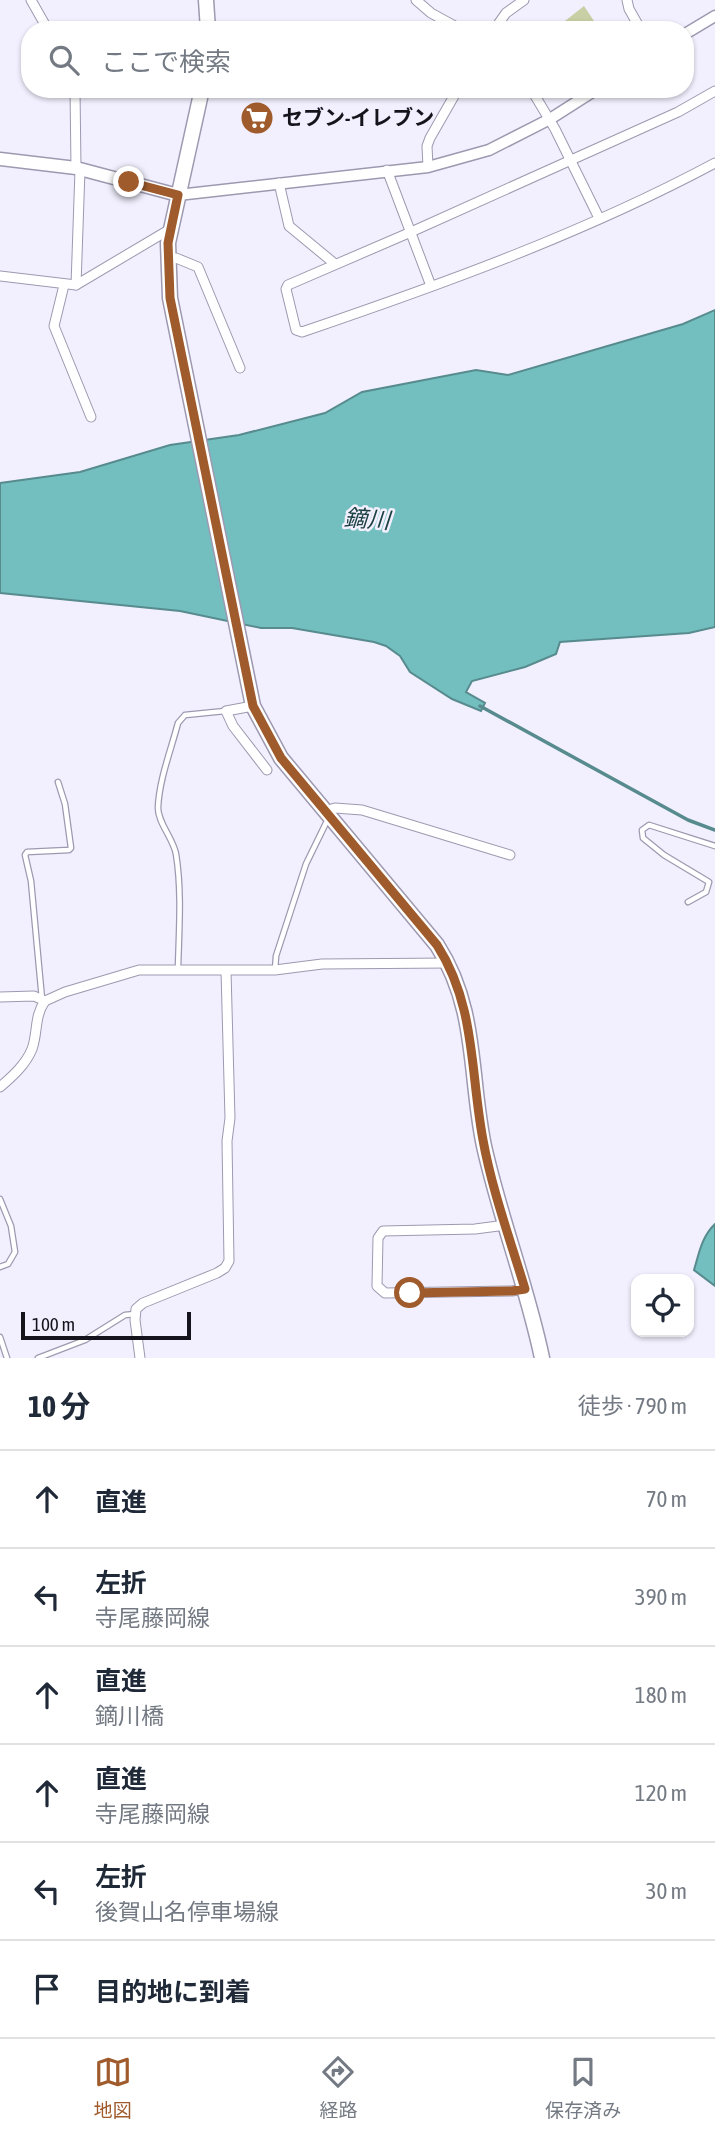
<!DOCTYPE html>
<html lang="ja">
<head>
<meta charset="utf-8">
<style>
  :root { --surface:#fff; --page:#f6f6f7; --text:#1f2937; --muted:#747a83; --line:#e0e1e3; --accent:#9f5b2c }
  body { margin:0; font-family:"Asap Condensed","Noto Sans JP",sans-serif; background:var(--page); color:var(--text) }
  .controls { position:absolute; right:21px; bottom:21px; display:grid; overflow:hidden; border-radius:14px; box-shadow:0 2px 5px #0004 }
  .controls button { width:63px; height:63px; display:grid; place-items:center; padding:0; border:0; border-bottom:2px solid var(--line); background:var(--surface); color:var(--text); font:35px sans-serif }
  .scale { position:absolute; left:21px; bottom:18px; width:170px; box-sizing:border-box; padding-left:7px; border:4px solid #15141c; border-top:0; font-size:19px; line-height:24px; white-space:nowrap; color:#15141c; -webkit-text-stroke:5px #f2f0fe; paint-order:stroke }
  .stop { position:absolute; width:21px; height:21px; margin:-16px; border:5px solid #9f5b2c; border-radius:50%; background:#fff }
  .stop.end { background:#9f5b2c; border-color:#fff; box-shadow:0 2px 7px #0008 }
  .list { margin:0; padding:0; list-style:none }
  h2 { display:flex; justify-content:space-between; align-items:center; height:91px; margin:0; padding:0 28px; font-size:30px }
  h2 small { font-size:23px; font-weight:400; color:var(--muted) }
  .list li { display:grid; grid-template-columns:46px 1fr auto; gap:21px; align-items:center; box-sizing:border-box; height:98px; padding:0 28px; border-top:2px solid var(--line) }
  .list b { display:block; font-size:26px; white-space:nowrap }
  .list p { margin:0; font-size:23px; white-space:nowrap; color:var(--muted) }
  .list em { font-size:23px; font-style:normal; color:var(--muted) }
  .icon { flex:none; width:38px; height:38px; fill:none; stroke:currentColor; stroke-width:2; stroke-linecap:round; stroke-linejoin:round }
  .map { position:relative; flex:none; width:715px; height:1358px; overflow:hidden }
  .search { position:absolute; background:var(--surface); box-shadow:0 2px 5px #0004; left:21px; right:21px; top:21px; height:77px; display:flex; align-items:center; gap:18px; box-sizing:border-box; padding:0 24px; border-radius:28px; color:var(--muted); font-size:26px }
  .sheet { height:679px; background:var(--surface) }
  nav { display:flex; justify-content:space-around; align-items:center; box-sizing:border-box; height:98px; border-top:2px solid var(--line); background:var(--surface); font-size:19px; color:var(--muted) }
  nav a { display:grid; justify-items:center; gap:4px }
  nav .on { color:var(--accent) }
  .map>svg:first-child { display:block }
  .green { fill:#c9cfa5 }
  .water { fill:#73bebf; stroke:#578b8e; stroke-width:2 }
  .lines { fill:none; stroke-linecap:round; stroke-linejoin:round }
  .stream { stroke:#578b8e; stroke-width:3.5 }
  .service-casing { stroke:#9d99b0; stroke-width:7 }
  .minor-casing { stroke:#9d99b0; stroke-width:11 }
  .tertiary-casing { stroke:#9d99b0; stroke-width:13 }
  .secondary-casing { stroke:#9d99b0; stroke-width:15 }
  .primary-casing { stroke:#9d99b0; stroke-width:17 }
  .service { stroke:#fff; stroke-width:4.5 }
  .minor { stroke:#fff; stroke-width:9 }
  .tertiary { stroke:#fff; stroke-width:10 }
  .secondary { stroke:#fff; stroke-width:12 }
  .primary { stroke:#fff; stroke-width:14 }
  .route { stroke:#9f5b2c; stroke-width:9 }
  .labels { text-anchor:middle; stroke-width:5; stroke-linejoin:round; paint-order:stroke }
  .poi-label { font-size:21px; font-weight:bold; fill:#15141c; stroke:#f2f0fe; text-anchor:start }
  .water-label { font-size:23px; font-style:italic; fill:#1c4041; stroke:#f2f0fe }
</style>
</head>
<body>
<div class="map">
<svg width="715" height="1358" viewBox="0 0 715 1358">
  <rect width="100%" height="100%" fill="#f2f0fe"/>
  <path class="green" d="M584 6 600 30H558L565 21Z"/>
  <g class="water">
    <path d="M715 310V627L689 633 560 642 556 654 525 667 472 681 466 692 485 703 481 711 452 699 410 672 400 656 386 646 374 642 292 628H261L180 611 0 593V483L80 472 170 445 239 435 325 413 362 392 476 370 508 375 683 324Z"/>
    <path d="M715 1224V1286L694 1270C699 1253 702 1236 715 1224Z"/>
  </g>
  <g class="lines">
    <path class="stream" d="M480 706 688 820 715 830"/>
    <defs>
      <g id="service">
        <path d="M688 902 706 892 709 882 664 855 643 838 642 830 649 825 715 846"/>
        <path d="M178 968C179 931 182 891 176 854 173 838 158 823 158 808 159 780 171 750 178 723L185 715 225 711"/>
        <path d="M275 970 276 956 306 864 326 823 331 819"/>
        <path d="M42 999 31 881 25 855 27 852 69 850 71 848 65 804 58 782"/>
        <path d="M0 1199 11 1226 15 1252 8 1264 0 1267"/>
        <path d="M0 1337 7 1358"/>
        <path d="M38 1358 85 1340 125 1315 135 1314"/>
      </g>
      <g id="minor">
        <path d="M31 0 48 30"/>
        <path d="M416 0 431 13 462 30"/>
        <path d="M627 0 629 9 641 30"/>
        <path d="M494 30 506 13 524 0"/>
        <path d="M75 89 76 168"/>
        <path d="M531 89 555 129 599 218"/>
        <path d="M715 91 678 112 411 232 288 285 286 289 296 330 302 332C443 284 584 233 715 163"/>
        <path d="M428 167 427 146 430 138 458 89"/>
        <path d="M387 170 431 286"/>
        <path d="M279 183 289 226 335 264"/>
        <path d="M168 258H176L198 267 240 368"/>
        <path d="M0 276 76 285 172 228"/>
        <path d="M64 285 54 326 91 417"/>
        <path d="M76 285 80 170"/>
        <path d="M253 706 226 711 233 726 267 770"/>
        <path d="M325 811 335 808 362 810 510 855"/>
        <path d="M0 997 34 996 45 1001"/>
        <path d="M0 1087C13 1076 26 1064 32 1049 38 1033 34 1016 45 1001L65 992 139 970H275L322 964 449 963"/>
        <path d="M506 1225 475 1229 383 1231 378 1238 377 1286 385 1293 512 1291 525 1289"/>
        <path d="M140 1358 135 1320 136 1309 143 1303 217 1273 225 1268 229 1261 227 1141 230 1118 226 971"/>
      </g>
      <g id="tertiary">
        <path d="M685 34 715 16"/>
        <path d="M178 195 428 167 489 150 550 119 597 89"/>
      </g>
      <path id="secondary" d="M0 159 76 168 178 195"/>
      <g id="primary">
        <path d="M206 0 208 30"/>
        <path d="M202 89 168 243 170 298 253 706 281 758 437 945C478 1009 469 1075 484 1146 500 1218 527 1286 542 1358"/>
      </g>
    </defs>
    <use href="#service" class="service-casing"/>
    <use href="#minor" class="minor-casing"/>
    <use href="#tertiary" class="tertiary-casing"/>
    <use href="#secondary" class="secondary-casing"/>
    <use href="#primary" class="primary-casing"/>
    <use href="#service" class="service"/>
    <use href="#minor" class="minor"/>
    <use href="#tertiary" class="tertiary"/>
    <use href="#secondary" class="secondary"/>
    <use href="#primary" class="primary"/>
  </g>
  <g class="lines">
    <path class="route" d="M129 182 178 195 168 243 170 298 253 706 281 758 437 945C476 1006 470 1071 483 1140 492 1190 510 1239 525 1289L512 1291 410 1293"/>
  </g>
  <defs>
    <symbol id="supermarket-disc" viewBox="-11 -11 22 22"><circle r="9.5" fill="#9f5b2c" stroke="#f2f0fe"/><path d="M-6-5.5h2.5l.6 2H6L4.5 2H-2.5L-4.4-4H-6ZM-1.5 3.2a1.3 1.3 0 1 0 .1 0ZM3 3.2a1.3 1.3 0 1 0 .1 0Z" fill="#fff"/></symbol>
  </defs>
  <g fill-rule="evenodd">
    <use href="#supermarket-disc" x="238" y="99" width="38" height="38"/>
  </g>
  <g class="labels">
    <g class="poi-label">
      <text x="282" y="125">セブン-イレブン</text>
    </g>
    <g class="water-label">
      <text transform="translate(367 519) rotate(4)" y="8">鏑川</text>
    </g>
  </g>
</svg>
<div class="controls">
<button><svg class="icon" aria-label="locate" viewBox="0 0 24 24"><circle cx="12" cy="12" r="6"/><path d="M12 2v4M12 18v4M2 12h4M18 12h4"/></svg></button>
</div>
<div class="scale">100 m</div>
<div class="stop" style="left:410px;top:1293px"></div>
<div class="stop end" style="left:129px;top:182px"></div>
<div class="search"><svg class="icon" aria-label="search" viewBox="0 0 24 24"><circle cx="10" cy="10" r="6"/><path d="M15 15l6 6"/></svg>ここで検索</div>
</div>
<section class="sheet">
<h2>10 分<small>徒歩 · 790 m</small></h2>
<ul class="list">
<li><svg class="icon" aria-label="ahead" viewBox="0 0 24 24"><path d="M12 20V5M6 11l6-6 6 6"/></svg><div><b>直進</b></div><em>70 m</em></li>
<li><svg class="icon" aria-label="left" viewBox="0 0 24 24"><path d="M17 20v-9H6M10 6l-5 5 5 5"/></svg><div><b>左折</b><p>寺尾藤岡線</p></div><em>390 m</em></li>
<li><svg class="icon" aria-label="ahead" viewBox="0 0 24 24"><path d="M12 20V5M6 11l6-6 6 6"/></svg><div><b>直進</b><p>鏑川橋</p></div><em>180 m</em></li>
<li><svg class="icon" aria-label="ahead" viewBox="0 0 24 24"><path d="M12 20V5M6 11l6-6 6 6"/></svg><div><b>直進</b><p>寺尾藤岡線</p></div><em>120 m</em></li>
<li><svg class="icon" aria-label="left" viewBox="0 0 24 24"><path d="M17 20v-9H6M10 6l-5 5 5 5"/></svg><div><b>左折</b><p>後賀山名停車場線</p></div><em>30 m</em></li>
<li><svg class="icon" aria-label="arrive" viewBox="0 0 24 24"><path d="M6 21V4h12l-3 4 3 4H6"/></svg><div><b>目的地に到着</b></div></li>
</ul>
</section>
<nav>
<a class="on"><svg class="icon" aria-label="map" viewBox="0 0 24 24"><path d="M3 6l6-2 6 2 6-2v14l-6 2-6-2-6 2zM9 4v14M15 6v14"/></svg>地図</a>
<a><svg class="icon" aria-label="directions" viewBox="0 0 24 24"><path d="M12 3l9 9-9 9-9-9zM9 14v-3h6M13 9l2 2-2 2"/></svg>経路</a>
<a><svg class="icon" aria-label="saved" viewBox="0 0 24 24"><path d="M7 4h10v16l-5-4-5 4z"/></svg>保存済み</a>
</nav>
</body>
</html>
